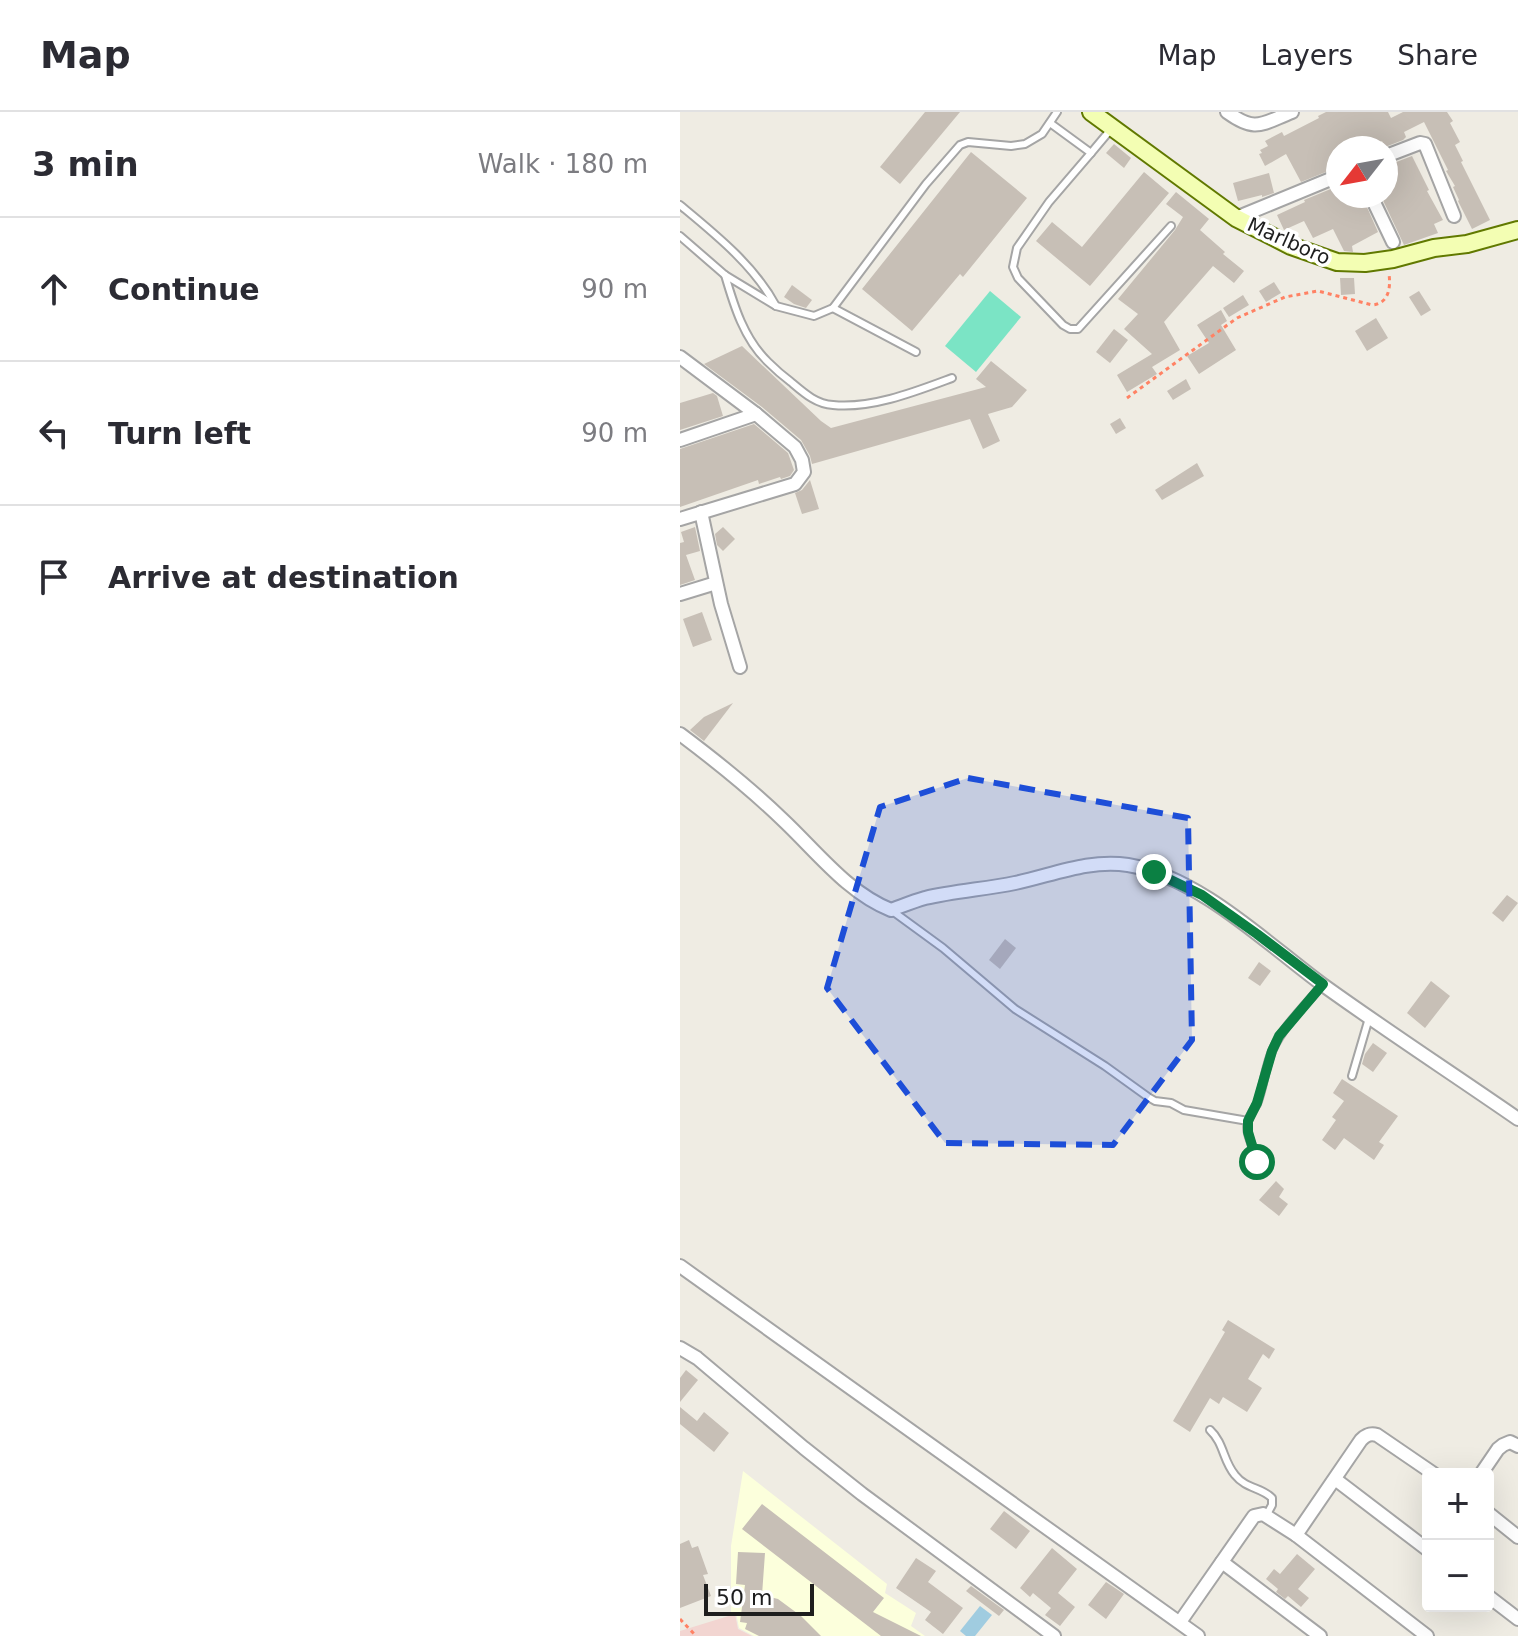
<!DOCTYPE html>
<html lang="en">
<head>
<meta charset="utf-8">
<style>
  :root { --surface:#fff; --page:#f7f7f7; --text:#2b2b33; --muted:#7c7c81; --line:#e1e1e2 }
  body { margin:0; font-family:"DejaVu Sans",sans-serif; background:var(--page); color:var(--text) }
  .controls { position:absolute; right:24px; bottom:24px; display:grid; overflow:hidden; border-radius:8px; box-shadow:0 8px 32px #0002 }
  .controls button { width:72px; height:72px; display:grid; place-items:center; padding:0; border:0; border-bottom:2px solid var(--line); background:var(--surface); color:var(--text); font:40px sans-serif }
  .compass { position:absolute; left:646px; top:24px; width:72px; height:72px; border-radius:50%; background:var(--surface); box-shadow:0 8px 32px #0002; rotate:239deg }
  .scale { position:absolute; left:24px; bottom:20px; width:110px; box-sizing:border-box; padding-left:8px; border:4px solid #1e1e1e; border-top:0; font-size:22px; line-height:28px; white-space:nowrap; color:#1e1e1e; -webkit-text-stroke:6px #fff; paint-order:stroke }
  .stop { position:absolute; width:24px; height:24px; margin:-18px; border:6px solid #0b8043; border-radius:50%; background:#fff }
  .stop.end { background:#0b8043; border-color:#fff; box-shadow:0 2px 8px #0008 }
  .list { margin:0; padding:0; list-style:none }
  h2 { display:flex; justify-content:space-between; align-items:center; height:104px; margin:0; padding:0 32px; font-size:34px }
  h2 small { font-size:26px; font-weight:400; color:var(--muted) }
  .list li { display:grid; grid-template-columns:52px 1fr auto; gap:24px; align-items:center; box-sizing:border-box; height:144px; padding:0 32px; border-top:2px solid var(--line) }
  .list b { display:block; font-size:30px; white-space:nowrap }
  .list em { font-size:26px; font-style:normal; color:var(--muted) }
  .icon { flex:none; width:44px; height:44px; fill:none; stroke:currentColor; stroke-width:2; stroke-linecap:round; stroke-linejoin:round }
  .map { position:relative; flex:none; width:838px; height:1524px; overflow:hidden }
  header { display:flex; align-items:center; gap:48px; box-sizing:border-box; height:112px; padding:0 40px; background:var(--surface); border-bottom:2px solid var(--line) }
  header strong { font-size:38px }
  nav { display:flex; gap:44px; margin-inline-start:auto; font-size:28px }
  main { display:flex }
  aside { flex:1; background:var(--surface) }
  .map>svg:first-child { display:block }
  .commercial { fill:#f2d5d1 }
  .education { fill:#fcffdc }
  .pitch { fill:#7be4c5 }
  .water { fill:#a0cce0 }
  .building { fill:#c7bfb6 }
  .lines { fill:none; stroke-linecap:round; stroke-linejoin:round }
  .lane-casing { stroke:#a5a5a5; stroke-width:10 }
  .street-casing { stroke:#a5a5a5; stroke-width:16 }
  .secondary-casing { stroke:#617900; stroke-width:20 }
  .path { stroke:#ff8264; stroke-width:3; stroke-dasharray:4 4; stroke-linecap:butt }
  .lane { stroke:#fff; stroke-width:6 }
  .street { stroke:#fff; stroke-width:12 }
  .secondary { stroke:#f3feb3; stroke-width:16 }
  .route { stroke:#0b8043; stroke-width:10 }
  .marked { fill:#1d4ed8; fill-opacity:0.2; stroke:#1d4ed8; stroke-width:6; stroke-dasharray:16 10; stroke-linejoin:round }
  .labels { text-anchor:middle; stroke-width:7; stroke-linejoin:round; paint-order:stroke }
  .street-label { font-size:20px; fill:#1e1e1e; stroke:#fff }
</style>
</head>
<body>
<header>
<strong>Map</strong>
<nav><a>Map</a><a>Layers</a><a>Share</a></nav>
</header>
<main>
<aside>
<h2>3 min<small>Walk · 180 m</small></h2>
<ul class="list">
<li><svg class="icon" aria-label="ahead" viewBox="0 0 24 24"><path d="M12 20V5M6 11l6-6 6 6"/></svg><div><b>Continue</b></div><em>90 m</em></li>
<li><svg class="icon" aria-label="left" viewBox="0 0 24 24"><path d="M17 20v-9H6M10 6l-5 5 5 5"/></svg><div><b>Turn left</b></div><em>90 m</em></li>
<li><svg class="icon" aria-label="arrive" viewBox="0 0 24 24"><path d="M6 21V4h12l-3 4 3 4H6"/></svg><div><b>Arrive at destination</b></div></li>
</ul>
</aside>
<div class="map">
<svg width="838" height="1524" viewBox="0 0 838 1524">
  <rect width="100%" height="100%" fill="#efece3"/>
  <path class="commercial" d="M55 1502 58 1517 72 1524H0V1519Z"/>
  <path class="education" d="M63 1359 207 1472 205 1481 236 1501 231 1514 245 1524H74L59 1516 56 1501 51 1500V1434Z"/>
  <path class="pitch" d="M310 179 341 205 296 260 265 234Z"/>
  <path class="water" d="M300 1494 312 1503 295 1524H286L280 1519Z"/>
  <g class="building">
    <path d="M245 0H280L220 72 200 55Z"/>
    <path d="M646 0H708L711 6 723 0H767L773 9 770 11 780 30 775 33 783 49 781 50 810 108 792 117 778 89 779 88 773 75 775 74 766 59 768 58 744 10 724 20 726 25 723 28 705 35 702 29 685 36H658V55L621 70 606 42 585 54 579 42 582 41 580 38 588 34 585 29 602 20 604 24 639 6 638 4Z"/>
    <path d="M434 32 451 46 444 56 426 41Z"/>
    <path d="M291 40 347 86 283 165 280 162 232 219 182 177Z"/>
    <path d="M732 44 749 78 747 79 763 108 754 112 758 121 724 133 701 84H706V54Z"/>
    <path d="M464 60 489 81 410 174 356 129 372 110 402 135Z"/>
    <path d="M589 61 594 81 582 85V83L558 89 553 71Z"/>
    <path d="M658 74V84H682L698 120 672 134 673 140 664 139 653 117 633 126 624 109 604 118 597 103 625 90 624 88Z"/>
    <path d="M496 80 529 107 520 118 545 140 543 142 564 159 554 171 533 154 484 210 500 238 472 255 477 262 447 280 437 263 472 242 444 217 458 202 438 187 495 118 503 105 486 92Z"/>
    <path d="M660 166H674L675 182 661 183Z"/>
    <path d="M594 170 601 181 586 190 579 179Z"/>
    <path d="M112 173 132 188 126 196 114 192 104 185Z"/>
    <path d="M739 179 751 198 741 204 729 185Z"/>
    <path d="M563 183 569 193 549 205 543 196Z"/>
    <path d="M541 198 547 209 541 213 556 238 519 262 507 244 529 231 517 213Z"/>
    <path d="M696 206 708 226 687 239 675 219Z"/>
    <path d="M434 217 448 228 430 251 416 240Z"/>
    <path d="M62 234 141 309 151 316 306 275 296 267 311 249 347 278 332 295 308 302 320 329 303 337 290 307 132 352 130 344 121 328 82 295 24 252Z"/>
    <path d="M506 267 511 277 493 288 487 279Z"/>
    <path d="M33 281 37 284 43 304 0 318V291Z"/>
    <path d="M440 306 446 316 436 322 430 312Z"/>
    <path d="M74 312 108 341 114 358 110 364 101 367 100 365 79 372 78 368 0 395V337Z"/>
    <path d="M517 351 524 364 482 388 475 378Z"/>
    <path d="M130 368 139 397 122 402 115 381 122 378Z"/>
    <path d="M15 415 20 439 6 443 15 468 0 473V431L4 430 1 420Z"/>
    <path d="M43 415 55 427 43 439 37 433 35 422Z"/>
    <path d="M22 500 32 528 13 535 3 507Z"/>
    <path d="M53 591 24 629 10 618 24 605Z"/>
    <path d="M827 783 838 791 823 810 812 801Z"/>
    <path d="M325 827 336 836 320 857 309 848Z"/>
    <path d="M579 850 591 859 580 874 568 866Z"/>
    <path d="M751 869 770 884 745 916 727 901Z"/>
    <path d="M693 931 707 941 693 960 682 952 685 942Z"/>
    <path d="M662 967 718 1004 699 1030 704 1033 694 1048 664 1026 655 1038 642 1028 656 1008 652 1005 664 989 653 981Z"/>
    <path d="M596 1069 604 1077 599 1085 608 1092 599 1104 579 1088Z"/>
    <path d="M548 1208 595 1237 589 1247 583 1242 568 1267 582 1276 567 1300 543 1285 539 1292 530 1286 510 1320 493 1309 545 1220 542 1218Z"/>
    <path d="M6 1258 18 1268 0 1290V1266Z"/>
    <path d="M0 1295 17 1309 24 1300 49 1321 34 1340 0 1312Z"/>
    <path d="M82 1392 204 1486 193 1500 241 1524H201L62 1417Z"/>
    <path d="M324 1399 350 1419 336 1437 310 1417Z"/>
    <path d="M9 1428 12 1436 18 1434 28 1462 23 1463 31 1484 0 1496V1432Z"/>
    <path d="M372 1436 397 1457 378 1481 395 1495 380 1514 365 1503 371 1496 353 1481 350 1485 340 1476Z"/>
    <path d="M58 1440 85 1441 82 1483 98 1487 121 1504 141 1524H79L65 1517 67 1511 60 1510 65 1473 56 1472Z"/>
    <path d="M617 1442 635 1457 618 1477 629 1486 621 1495 608 1484 605 1487 596 1480 598 1477 586 1467 594 1457 600 1462Z"/>
    <path d="M236 1446 256 1459 248 1470 283 1496 263 1522 245 1508 251 1500 216 1476Z"/>
    <path d="M426 1470 444 1482 426 1507 408 1493Z"/>
    <path d="M291 1474 324 1498 319 1504 286 1479Z"/>
  </g>
  <g class="lines">
    <defs>
      <g id="lane">
        <path d="M370 11 411 41 369 90 337 136 333 155 338 166 383 213 390 217H398L491 114"/>
        <path d="M411 41 432 16"/>
        <path d="M0 93C35 122 74 153 96 194"/>
        <path d="M0 124 45 163 96 194 134 204 153 196 246 72 280 33 288 30 331 34 345 32 362 22 377 0"/>
        <path d="M45 163C54 194 64 227 88 250 95 257 103 264 111 270 124 281 136 292 153 293 192 297 237 279 272 266"/>
        <path d="M153 196 236 240"/>
        <path d="M211 798 263 836 335 897 425 954 468 985 475 989 491 991 504 998 568 1009"/>
        <path d="M672 964 689 906"/>
        <path d="M574 1063C584 1045 563 1027 568 1009 570 1003 574 997 577 992 584 974 585 954 593 937 604 913 626 893 643 872"/>
        <path d="M530 1318C544 1331 543 1349 555 1363 566 1377 581 1375 592 1386V1393L586 1404"/>
      </g>
      <g id="street">
        <path d="M547 0C576 21 581 12 612 0"/>
        <path d="M706 44 740 31 745 32 774 104"/>
        <path d="M691 84 713 130"/>
        <path d="M556 106 658 64"/>
        <path d="M0 245 76 302 115 335 122 348 124 360 115 372 0 407"/>
        <path d="M0 328 76 302"/>
        <path d="M21 400 41 492 60 555"/>
        <path d="M0 482 36 471"/>
        <path d="M0 622C36 649 71 677 103 708 137 740 168 781 211 798 222 794 234 789 245 786 275 779 306 777 335 771 373 763 409 747 448 753 519 765 586 831 643 873 707 919 773 962 838 1007"/>
        <path d="M0 1154 518 1524"/>
        <path d="M0 1236 17 1246 124 1336 182 1382 374 1524"/>
        <path d="M801 1362 818 1337 823 1333 830 1330 838 1334"/>
        <path d="M655 1367 748 1438"/>
        <path d="M808 1401 838 1425"/>
        <path d="M616 1423 681 1328C686 1323 690 1321 697 1323L754 1362"/>
        <path d="M542 1450 640 1524"/>
        <path d="M808 1484 838 1507"/>
        <path d="M500 1510 574 1404 583 1402 616 1423 747 1524"/>
      </g>
      <path id="secondary" d="M411 0 556 106 611 134 657 150 685 151 713 147 754 136 787 132 838 118"/>
    </defs>
    <use href="#lane" class="lane-casing"/>
    <use href="#street" class="street-casing"/>
    <use href="#secondary" class="secondary-casing"/>
    <g class="path">
      <path d="M447 286 557 206 605 185 638 179 692 193C708 192 711 177 709 162"/>
      <path d="M0 1507 16 1524"/>
    </g>
    <use href="#lane" class="lane"/>
    <use href="#street" class="street"/>
    <use href="#secondary" class="secondary"/>
  </g>
  <g class="lines">
    <path class="route" d="M474 760 522 783 577 822 643 872 599 924 592 939 577 991 568 1009V1020L577 1050"/>
  </g>
  <path class="marked" d="M288 666 508 706 512 928 433 1033 265 1031 147 876 200 695Z"/>
  <g class="labels">
    <g class="street-label">
      <text transform="translate(609 129) rotate(24)" y="7">Marlboro</text>
    </g>
  </g>
</svg>
<div class="controls">
<button>+</button>
<button>−</button>
</div>
<svg class="compass" viewBox="-18 -18 36 36"><path d="M0-13l5 13h-10z" fill="#e53935"/><path d="M0 13l5-13h-10z" fill="#7c7c81"/></svg>
<div class="scale">50 m</div>
<div class="stop" style="left:577px;top:1050px"></div>
<div class="stop end" style="left:474px;top:760px"></div>
</div>
</main>
</body>
</html>
